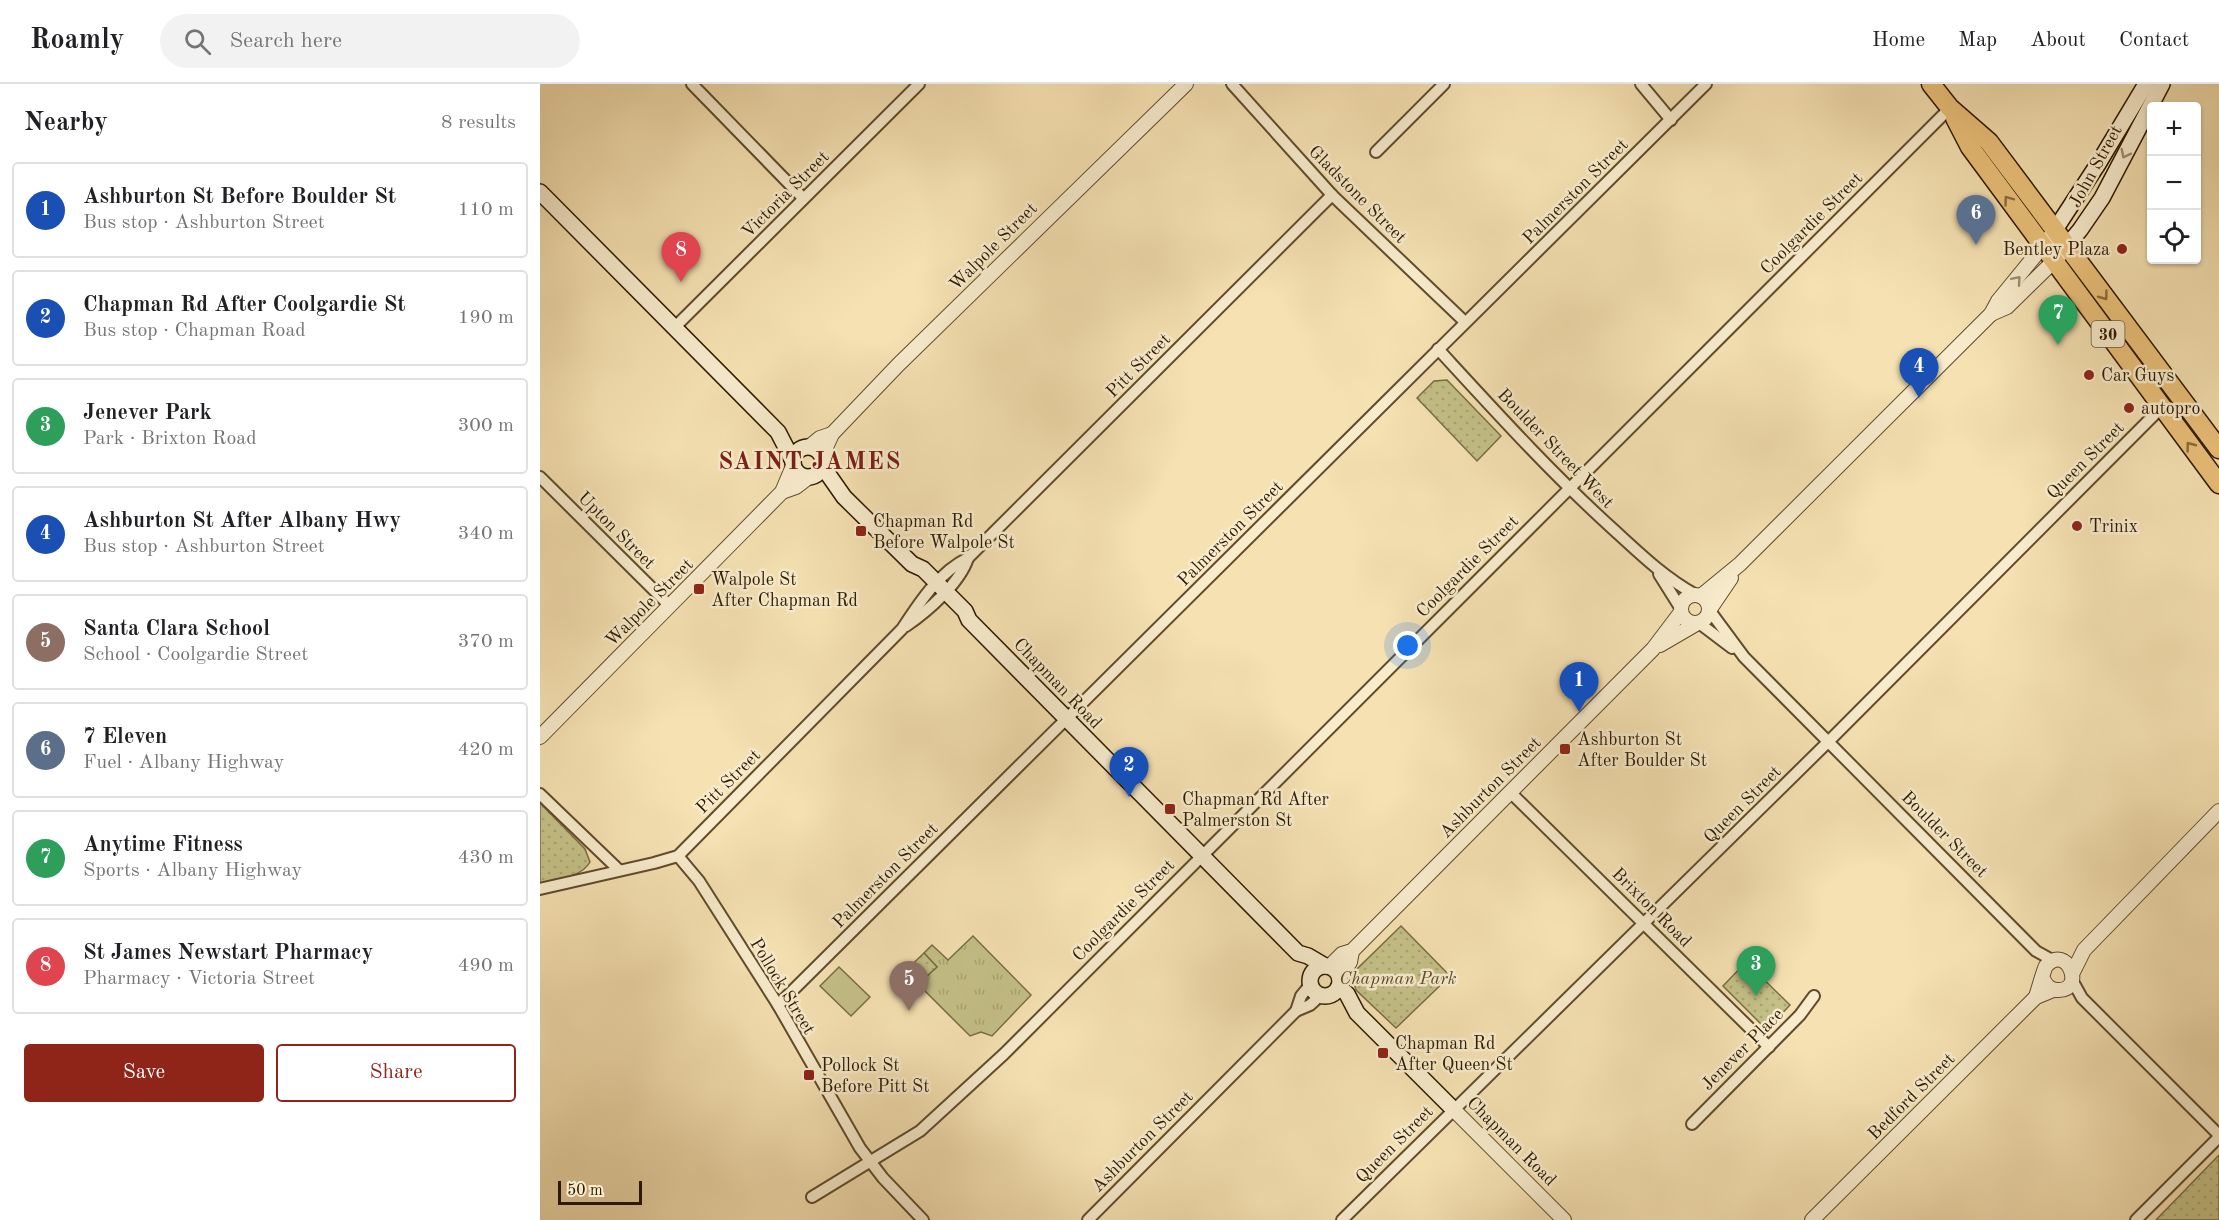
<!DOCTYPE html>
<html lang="en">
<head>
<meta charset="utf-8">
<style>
  :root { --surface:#fff; --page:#f2f2f2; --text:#202124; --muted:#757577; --line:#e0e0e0; --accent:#8f2418 }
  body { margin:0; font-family:"Old Standard TT",serif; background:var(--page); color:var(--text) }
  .controls { position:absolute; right:18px; top:18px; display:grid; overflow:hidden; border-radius:6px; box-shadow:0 2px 4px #0004 }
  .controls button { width:54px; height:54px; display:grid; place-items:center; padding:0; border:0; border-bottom:2px solid var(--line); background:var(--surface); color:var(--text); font:30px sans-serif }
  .scale { position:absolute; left:18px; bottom:15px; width:84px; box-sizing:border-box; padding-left:6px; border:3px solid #2e1a00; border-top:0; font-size:16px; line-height:21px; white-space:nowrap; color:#2e1a00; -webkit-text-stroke:4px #f8eccd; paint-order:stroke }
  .you { position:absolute; left:868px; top:562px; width:21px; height:21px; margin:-15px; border:4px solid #fff; border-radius:50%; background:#1a73e8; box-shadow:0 0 0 9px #1a73e833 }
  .badge { display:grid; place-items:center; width:39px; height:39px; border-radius:50%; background:var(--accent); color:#fff; font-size:20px; font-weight:700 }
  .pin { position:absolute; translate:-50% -50px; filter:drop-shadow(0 2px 3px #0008) }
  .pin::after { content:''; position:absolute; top:32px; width:21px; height:18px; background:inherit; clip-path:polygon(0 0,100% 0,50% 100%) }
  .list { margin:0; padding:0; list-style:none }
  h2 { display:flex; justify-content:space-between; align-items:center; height:78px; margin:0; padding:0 24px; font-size:26px }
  h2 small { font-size:20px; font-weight:400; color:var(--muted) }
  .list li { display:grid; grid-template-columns:39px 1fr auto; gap:18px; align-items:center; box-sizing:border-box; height:96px; margin:0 12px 12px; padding:0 12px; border:2px solid var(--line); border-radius:6px }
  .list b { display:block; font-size:22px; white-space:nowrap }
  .list p { margin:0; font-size:20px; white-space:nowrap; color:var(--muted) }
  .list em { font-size:20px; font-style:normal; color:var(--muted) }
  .actions { display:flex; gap:12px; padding:18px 24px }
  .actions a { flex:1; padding:14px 0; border:2px solid var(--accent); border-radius:6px; text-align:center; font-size:21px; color:var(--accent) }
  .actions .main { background:var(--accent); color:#fff }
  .icon { flex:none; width:33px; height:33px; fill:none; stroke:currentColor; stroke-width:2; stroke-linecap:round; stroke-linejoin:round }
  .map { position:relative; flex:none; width:1679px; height:1136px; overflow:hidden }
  header { display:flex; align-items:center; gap:36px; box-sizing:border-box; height:84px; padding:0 30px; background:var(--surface); border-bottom:2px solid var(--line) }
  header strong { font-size:28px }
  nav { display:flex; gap:33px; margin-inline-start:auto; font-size:21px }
  .search { width:420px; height:54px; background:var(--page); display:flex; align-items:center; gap:15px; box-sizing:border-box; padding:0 21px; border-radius:33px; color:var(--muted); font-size:22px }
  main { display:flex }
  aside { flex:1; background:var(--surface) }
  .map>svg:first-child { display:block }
  .grass { fill:url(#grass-tufts); stroke:#796d44; stroke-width:1.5 }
  .park { fill:url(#park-dots); stroke:#796d44; stroke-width:1.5 }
  .garden { fill:#c4c087; stroke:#796d44; stroke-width:1.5 }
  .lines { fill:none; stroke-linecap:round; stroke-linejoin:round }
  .minor-casing { stroke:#604c2c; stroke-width:14 }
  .tertiary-casing { stroke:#604c2c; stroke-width:16 }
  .secondary-casing { stroke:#2e1a00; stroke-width:18 }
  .trunk-casing { stroke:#2e1a00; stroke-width:21 }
  .minor { stroke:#f8eccd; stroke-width:10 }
  .tertiary { stroke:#f8eccd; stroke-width:14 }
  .secondary { stroke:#f8eccd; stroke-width:15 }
  .trunk { stroke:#eac079; stroke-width:18 }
  .oneway { stroke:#9d8e71 }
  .oneway2 { stroke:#8c6d3c }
  .poi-dot { fill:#8f2418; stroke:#f8eccd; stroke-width:2 }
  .labels { text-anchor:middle; stroke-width:5; stroke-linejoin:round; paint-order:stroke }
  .shield { fill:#f8eccd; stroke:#6b593e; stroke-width:1.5 }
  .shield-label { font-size:16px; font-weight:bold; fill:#2e1a00 }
  .street-label { font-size:18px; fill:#2e1a00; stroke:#f8eccd }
  .poi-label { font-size:18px; fill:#2e1a00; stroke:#f8eccd; text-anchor:start }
  .park-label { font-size:18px; font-style:italic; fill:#5b4c28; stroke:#f8eccd }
  .district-label { font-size:24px; font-weight:bold; letter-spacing:1.5px; fill:#7a1f14; stroke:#f8eccd }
</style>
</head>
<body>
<header>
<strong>Roamly</strong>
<div class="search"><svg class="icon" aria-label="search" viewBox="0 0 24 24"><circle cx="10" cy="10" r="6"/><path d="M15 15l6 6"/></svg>Search here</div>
<nav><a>Home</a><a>Map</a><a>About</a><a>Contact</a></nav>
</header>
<main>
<aside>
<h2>Nearby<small>8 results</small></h2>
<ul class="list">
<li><span class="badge" style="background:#1a4fb4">1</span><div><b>Ashburton St Before Boulder St</b><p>Bus stop · Ashburton Street</p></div><em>110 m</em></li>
<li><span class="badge" style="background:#1a4fb4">2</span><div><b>Chapman Rd After Coolgardie St</b><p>Bus stop · Chapman Road</p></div><em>190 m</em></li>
<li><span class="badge" style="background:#2e9e5b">3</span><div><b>Jenever Park</b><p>Park · Brixton Road</p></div><em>300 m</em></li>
<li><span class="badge" style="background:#1a4fb4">4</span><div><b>Ashburton St After Albany Hwy</b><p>Bus stop · Ashburton Street</p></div><em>340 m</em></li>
<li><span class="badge" style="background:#8d6e63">5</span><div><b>Santa Clara School</b><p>School · Coolgardie Street</p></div><em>370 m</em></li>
<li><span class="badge" style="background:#5c6f8a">6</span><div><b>7 Eleven</b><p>Fuel · Albany Highway</p></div><em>420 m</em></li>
<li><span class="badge" style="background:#2e9e5b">7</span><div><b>Anytime Fitness</b><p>Sports · Albany Highway</p></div><em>430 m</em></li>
<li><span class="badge" style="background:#e0444e">8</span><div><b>St James Newstart Pharmacy</b><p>Pharmacy · Victoria Street</p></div><em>490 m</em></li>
</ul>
<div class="actions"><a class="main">Save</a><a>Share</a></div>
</aside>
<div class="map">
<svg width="1679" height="1136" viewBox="0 0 1679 1136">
  <defs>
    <pattern id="grass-tufts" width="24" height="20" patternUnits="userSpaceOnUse" patternTransform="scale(1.5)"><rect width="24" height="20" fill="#c4c087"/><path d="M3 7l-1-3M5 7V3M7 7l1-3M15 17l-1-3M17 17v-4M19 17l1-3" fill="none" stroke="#a9a473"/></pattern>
    <pattern id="park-dots" width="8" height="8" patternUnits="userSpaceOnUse" patternTransform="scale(1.5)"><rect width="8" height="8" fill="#c4c087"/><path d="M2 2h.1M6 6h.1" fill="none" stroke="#a9a473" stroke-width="1.8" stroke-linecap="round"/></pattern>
  </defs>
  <rect width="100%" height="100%" fill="#f5e1b2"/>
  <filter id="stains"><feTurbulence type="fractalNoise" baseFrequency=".00333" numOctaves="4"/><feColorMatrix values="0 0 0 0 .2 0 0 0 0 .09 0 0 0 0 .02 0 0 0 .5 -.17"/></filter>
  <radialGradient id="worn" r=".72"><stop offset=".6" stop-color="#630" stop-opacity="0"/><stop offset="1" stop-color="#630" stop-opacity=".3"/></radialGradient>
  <path class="grass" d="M433 852 491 911 452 952 441 948 430 952 378 900 397 883 384 869 392 861 408 876Z"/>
  <g class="park">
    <path d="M907 296 961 352 937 377 877 314 894 297Z"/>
    <path d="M0 719 45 765 50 778C41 794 16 795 0 800Z"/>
    <path d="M861 842 910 892 856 944 816 906 814 899 817 885Z"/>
    <path d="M384 869 397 883 376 902 363 889Z"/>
    <path d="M1206 878 1250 921 1232 940 1222 941 1183 902Z"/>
    <path d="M1679 1071V1136H1616Z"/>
  </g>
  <path class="garden" d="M299 883 330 913 311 932 280 902Z"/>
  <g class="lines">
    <defs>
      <g id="minor">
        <path d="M152 0 263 114"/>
        <path d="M692 0 792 111 925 238"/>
        <path d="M1101 0 1131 36"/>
        <path d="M836 68 904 0"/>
        <path d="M135 243 379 0"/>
        <path d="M898 265C955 327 1011 389 1074 446 1100 470 1125 494 1156 511"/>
        <path d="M0 393 130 522"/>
        <path d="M1119 490 1141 525"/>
        <path d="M1170 527 1204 573 1496 867 1514 877"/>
        <path d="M1159 539 1192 564"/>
        <path d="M366 542C388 527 420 499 428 474"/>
        <path d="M970 708 1229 963"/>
        <path d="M0 710 79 786"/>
        <path d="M138 772 159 797 238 921 320 1064 343 1094 383 1136"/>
        <path d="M0 805 114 779 138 772 362 545C379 519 399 488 428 474L792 111"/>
        <path d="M1532 896 1542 914 1679 1051"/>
        <path d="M238 921 1166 0"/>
        <path d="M756 927 761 912 770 901"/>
        <path d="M1152 1040 1260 931 1274 912"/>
        <path d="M272 1113 380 1047 464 970 1410 24"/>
        <path d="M548 1136 756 927 770 921 781 911"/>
        <path d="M802 1136 1289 657 1621 324"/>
        <path d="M1596 1136 1679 1053"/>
      </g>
      <g id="tertiary">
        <path d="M1451 230 1467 223 1514 177"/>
        <path d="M269 363 280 354 292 350"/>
        <path d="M282 372 292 350 358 281 646 0"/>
        <path d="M242 408 256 403 269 393"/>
        <circle cx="1155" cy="525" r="14"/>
        <path d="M1161 512 1200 480 1451 230 1458 217 1503 162"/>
        <path d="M1170 525 1191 494"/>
        <path d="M1120 561 1156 540"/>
        <path d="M0 653 242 408 253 382"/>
        <path d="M789 883 802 870 812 867 1113 565 1141 528"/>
        <path d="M1533 888 1544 866 1679 727"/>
        <path d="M799 894 810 878 812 867"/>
        <path d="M1496 913C1498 907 1504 885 1506 882 1527 858 1547 908 1517 906 1509 905 1506 901 1503 895"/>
        <path d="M913 1025 1024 1136"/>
        <path d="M1272 1136 1496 913 1513 906"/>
      </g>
      <g id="secondary">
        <path d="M0 108 238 348 253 377"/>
        <path d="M1509 155 1558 80 1606 0"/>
        <path d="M1514 177 1540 146 1562 114 1622 0"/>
        <circle cx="268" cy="378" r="15"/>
        <path d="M283 383 304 413 372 480 383 485 425 527 429 536 758 869 768 872 785 882"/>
        <circle cx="785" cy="897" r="15"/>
        <path d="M799 902 807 910 817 929 913 1025"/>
      </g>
      <g id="trunk">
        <path d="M1391 0 1410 24 1449 58 1679 365"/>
        <path d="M1415 34 1430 63 1679 400"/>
      </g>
    </defs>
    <use href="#minor" class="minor-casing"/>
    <use href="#tertiary" class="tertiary-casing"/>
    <use href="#secondary" class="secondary-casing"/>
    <use href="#trunk" class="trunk-casing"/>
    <use href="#minor" class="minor"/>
    <use href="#tertiary" class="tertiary"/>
    <use href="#secondary" class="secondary"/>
    <use href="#trunk" class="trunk"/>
  </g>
  <defs><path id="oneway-chevron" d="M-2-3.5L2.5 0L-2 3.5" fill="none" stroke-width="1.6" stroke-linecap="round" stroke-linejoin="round" transform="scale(1.5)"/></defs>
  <g class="oneway">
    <use href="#oneway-chevron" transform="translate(1585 70) rotate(117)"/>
    <use href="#oneway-chevron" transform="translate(1477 196) rotate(-49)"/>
  </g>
  <g class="oneway2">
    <use href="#oneway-chevron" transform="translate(1468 116) rotate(-126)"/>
    <use href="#oneway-chevron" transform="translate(1564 212) rotate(53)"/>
    <use href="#oneway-chevron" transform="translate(1650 362) rotate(-127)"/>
  </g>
  <g class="poi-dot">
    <circle cx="1582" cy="165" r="6"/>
    <circle cx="1549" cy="291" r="6"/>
    <circle cx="1589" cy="324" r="6"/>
    <circle cx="1537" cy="442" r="6"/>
    <rect x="315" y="441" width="12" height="12" rx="3"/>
    <rect x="153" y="499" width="12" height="12" rx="3"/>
    <rect x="1019" y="659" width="12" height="12" rx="3"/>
    <rect x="624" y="719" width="12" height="12" rx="3"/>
    <rect x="837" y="963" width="12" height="12" rx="3"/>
    <rect x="263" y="985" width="12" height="12" rx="3"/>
  </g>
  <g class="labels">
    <rect class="shield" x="1551.5" y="237" width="33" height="26" rx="4.5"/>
    <g class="shield-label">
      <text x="1568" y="256">30</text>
    </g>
    <g class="street-label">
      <text transform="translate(1555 82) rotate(-61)" y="6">John Street</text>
      <text transform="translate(1035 107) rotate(-45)" y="6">Palmerston Street</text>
      <text transform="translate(245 110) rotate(-45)" y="6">Victoria Street</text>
      <text transform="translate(818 110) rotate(45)" y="6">Gladstone Street</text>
      <text transform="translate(1271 139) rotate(-45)" y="6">Coolgardie Street</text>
      <text transform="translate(453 162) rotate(-45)" y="6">Walpole Street</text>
      <text transform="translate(598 281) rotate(-45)" y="6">Pitt Street</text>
      <text transform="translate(1016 364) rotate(46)" y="6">Boulder Street West</text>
      <text transform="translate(1545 376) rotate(-45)" y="6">Queen Street</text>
      <text transform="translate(77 446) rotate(45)" y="6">Upton Street</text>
      <text transform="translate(690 449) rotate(-45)" y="6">Palmerston Street</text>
      <text transform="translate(927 482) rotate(-45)" y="6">Coolgardie Street</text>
      <text transform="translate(109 518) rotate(-45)" y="6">Walpole Street</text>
      <text transform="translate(518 599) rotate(46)" y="6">Chapman Road</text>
      <text transform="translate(188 697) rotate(-45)" y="6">Pitt Street</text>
      <text transform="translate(950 703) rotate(-45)" y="6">Ashburton Street</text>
      <text transform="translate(1202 720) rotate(-45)" y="6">Queen Street</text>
      <text transform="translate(1405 750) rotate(45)" y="6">Boulder Street</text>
      <text transform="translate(345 791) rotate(-45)" y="6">Palmerston Street</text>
      <text transform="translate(1112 823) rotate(45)" y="6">Brixton Road</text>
      <text transform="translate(583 826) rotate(-45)" y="6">Coolgardie Street</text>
      <text transform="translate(243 902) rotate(59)" y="6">Pollock Street</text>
      <text transform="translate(1202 965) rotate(-45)" y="6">Jenever Place</text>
      <text transform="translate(1371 1012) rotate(-45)" y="6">Bedford Street</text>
      <text transform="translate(602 1057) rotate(-45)" y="6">Ashburton Street</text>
      <text transform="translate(972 1057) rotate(45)" y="6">Chapman Road</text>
      <text transform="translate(854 1060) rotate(-45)" y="6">Queen Street</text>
    </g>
    <g class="poi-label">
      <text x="1570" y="171" text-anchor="end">Bentley Plaza</text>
      <text x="1561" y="297">Car Guys</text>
      <text x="1601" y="330">autopro</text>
      <text x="333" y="443">Chapman Rd<tspan x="333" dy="21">Before Walpole St</tspan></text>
      <text x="1549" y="448">Trinix</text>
      <text x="171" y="501">Walpole St<tspan x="171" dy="21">After Chapman Rd</tspan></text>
      <text x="1037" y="661">Ashburton St<tspan x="1037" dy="21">After Boulder St</tspan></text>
      <text x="642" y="721">Chapman Rd After<tspan x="642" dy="21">Palmerston St</tspan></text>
      <text x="855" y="965">Chapman Rd<tspan x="855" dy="21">After Queen St</tspan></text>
      <text x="281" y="987">Pollock St<tspan x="281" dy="21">Before Pitt St</tspan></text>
    </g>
    <g class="park-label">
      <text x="858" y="900">Chapman Park</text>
    </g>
    <g class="district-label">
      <text x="270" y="385">SAINT JAMES</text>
    </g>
  </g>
  <rect width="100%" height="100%" filter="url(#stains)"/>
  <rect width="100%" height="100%" fill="url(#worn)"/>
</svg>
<div class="controls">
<button>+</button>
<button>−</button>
<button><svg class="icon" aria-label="locate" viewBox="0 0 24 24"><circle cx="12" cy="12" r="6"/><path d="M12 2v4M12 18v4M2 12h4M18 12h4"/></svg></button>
</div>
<div class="scale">50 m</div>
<div class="you"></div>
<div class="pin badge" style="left:1039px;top:628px;background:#1a4fb4">1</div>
<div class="pin badge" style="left:589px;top:713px;background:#1a4fb4">2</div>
<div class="pin badge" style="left:1216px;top:912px;background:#2e9e5b">3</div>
<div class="pin badge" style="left:1379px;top:314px;background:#1a4fb4">4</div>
<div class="pin badge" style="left:369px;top:927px;background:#8d6e63">5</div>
<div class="pin badge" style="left:1436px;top:161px;background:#5c6f8a">6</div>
<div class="pin badge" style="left:1518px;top:261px;background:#2e9e5b">7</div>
<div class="pin badge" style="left:141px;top:198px;background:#e0444e">8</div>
</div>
</main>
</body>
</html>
